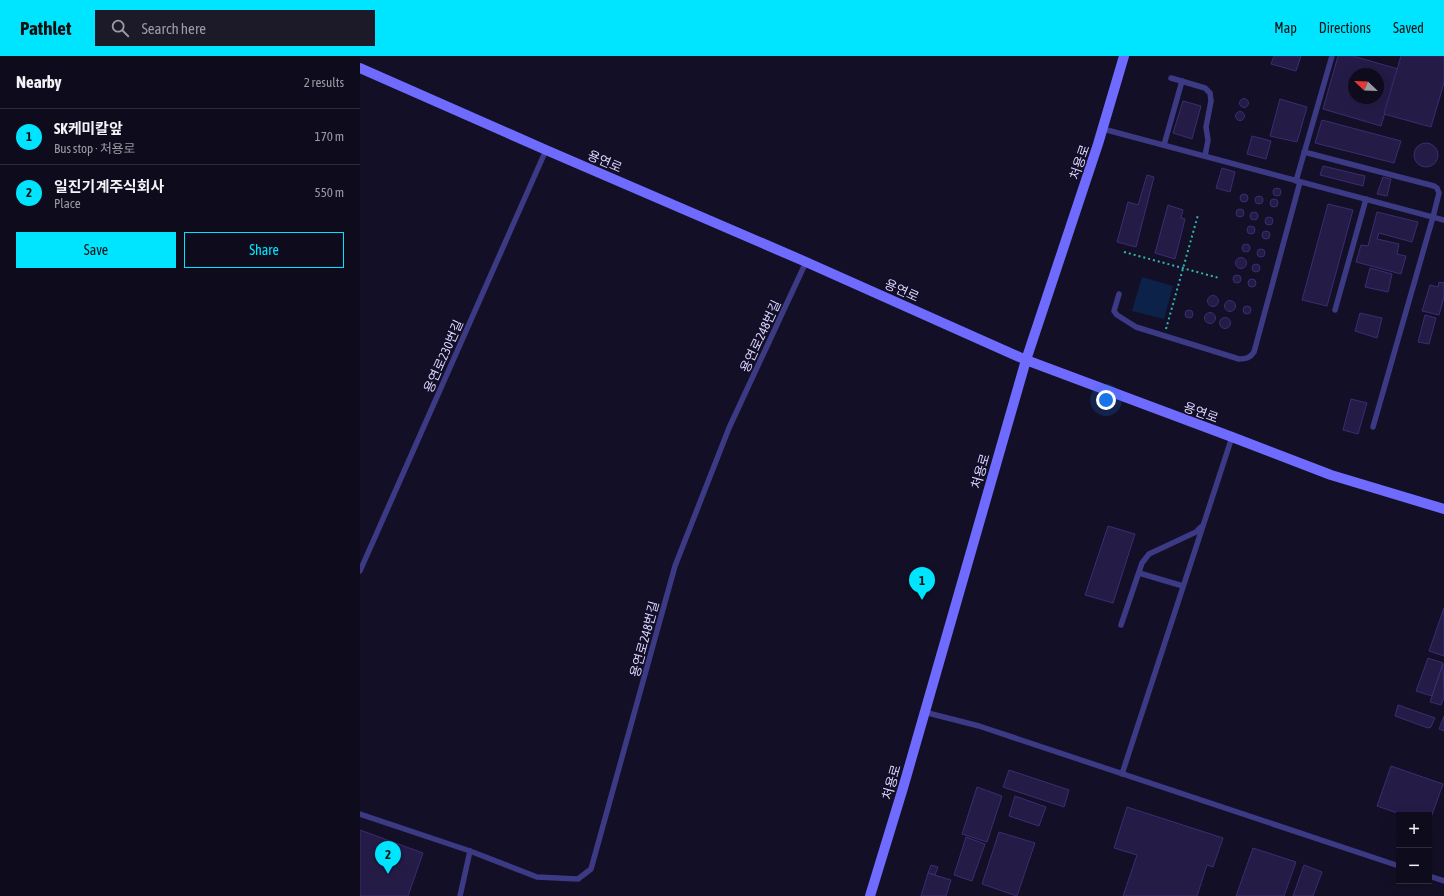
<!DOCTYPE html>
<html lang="en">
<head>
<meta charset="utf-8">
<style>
  :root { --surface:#0e0b1c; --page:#1c1929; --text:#f1f3f6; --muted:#9b9ba3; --line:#2e2b3b; --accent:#00e5ff }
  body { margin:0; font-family:"Asap Condensed","Noto Sans KR",sans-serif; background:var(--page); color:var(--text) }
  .controls { position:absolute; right:12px; bottom:12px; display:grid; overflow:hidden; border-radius:0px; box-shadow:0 4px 16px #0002 }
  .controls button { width:36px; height:36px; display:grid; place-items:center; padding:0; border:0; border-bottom:1px solid var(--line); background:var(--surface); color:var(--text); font:20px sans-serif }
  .compass { position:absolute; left:988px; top:12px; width:36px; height:36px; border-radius:50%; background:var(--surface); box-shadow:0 4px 16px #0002; rotate:293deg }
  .you { position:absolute; left:746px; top:344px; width:14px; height:14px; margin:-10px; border:3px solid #fff; border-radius:50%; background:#1a73e8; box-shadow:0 0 0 6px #1a73e833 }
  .badge { display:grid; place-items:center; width:26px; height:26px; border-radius:50%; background:var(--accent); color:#111; font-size:13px; font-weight:700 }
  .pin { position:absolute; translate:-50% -33px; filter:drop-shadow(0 1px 2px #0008) }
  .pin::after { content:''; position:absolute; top:21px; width:14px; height:12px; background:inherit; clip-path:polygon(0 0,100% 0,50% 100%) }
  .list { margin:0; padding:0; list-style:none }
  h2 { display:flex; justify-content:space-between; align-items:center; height:52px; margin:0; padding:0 16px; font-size:17px }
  h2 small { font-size:13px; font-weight:400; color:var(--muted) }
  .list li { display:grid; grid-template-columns:26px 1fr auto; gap:12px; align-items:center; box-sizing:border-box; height:56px; padding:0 16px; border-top:1px solid var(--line) }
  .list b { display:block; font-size:15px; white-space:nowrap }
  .list p { margin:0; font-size:13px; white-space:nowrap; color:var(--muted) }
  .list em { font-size:13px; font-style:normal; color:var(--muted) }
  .actions { display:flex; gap:8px; padding:12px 16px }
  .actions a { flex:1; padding:9px 0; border:1px solid var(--accent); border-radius:0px; text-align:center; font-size:14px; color:var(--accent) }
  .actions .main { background:var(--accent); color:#111 }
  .icon { flex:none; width:22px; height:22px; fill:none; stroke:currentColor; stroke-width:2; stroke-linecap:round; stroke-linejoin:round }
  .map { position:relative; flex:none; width:1084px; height:840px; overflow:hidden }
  header { display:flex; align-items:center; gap:24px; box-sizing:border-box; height:56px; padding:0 20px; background:var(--accent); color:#111 }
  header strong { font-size:19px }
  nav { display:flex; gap:22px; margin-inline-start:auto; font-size:14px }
  .search { width:280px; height:36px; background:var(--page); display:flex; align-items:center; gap:10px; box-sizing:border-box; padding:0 14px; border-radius:0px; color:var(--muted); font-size:15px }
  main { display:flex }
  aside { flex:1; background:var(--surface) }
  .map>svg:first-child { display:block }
  .water { fill:#0c2248 }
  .building { fill:#241b47; stroke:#3b2d73; fill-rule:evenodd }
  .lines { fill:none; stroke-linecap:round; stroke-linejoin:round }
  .path { stroke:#2fb8b0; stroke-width:2; stroke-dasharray:2 3; stroke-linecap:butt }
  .lane { stroke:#3d3a85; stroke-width:5.5 }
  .secondary { stroke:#6f6bff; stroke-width:10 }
  .labels { text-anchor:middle; stroke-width:3; stroke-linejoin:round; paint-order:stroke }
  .street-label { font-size:13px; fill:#d9d4ff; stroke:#130f26 }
</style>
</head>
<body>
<header>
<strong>Pathlet</strong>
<div class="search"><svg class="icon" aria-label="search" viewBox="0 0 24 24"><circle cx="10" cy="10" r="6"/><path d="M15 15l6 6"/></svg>Search here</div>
<nav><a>Map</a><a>Directions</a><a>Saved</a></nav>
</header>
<main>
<aside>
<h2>Nearby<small>2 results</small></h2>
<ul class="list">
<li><span class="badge">1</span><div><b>SK케미칼앞</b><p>Bus stop · 처용로</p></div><em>170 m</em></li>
<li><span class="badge">2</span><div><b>일진기계주식회사</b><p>Place</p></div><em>550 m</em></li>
</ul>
<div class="actions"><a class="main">Save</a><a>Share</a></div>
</aside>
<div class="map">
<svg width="1084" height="840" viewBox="0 0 1084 840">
  <rect width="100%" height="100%" fill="#130f26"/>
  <path class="water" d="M782 221 813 230 804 263 772 255Z"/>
  <g class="building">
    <path d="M914 0H941L936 15 911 8Z"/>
    <path d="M978 0H993L1038 13 1021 70 963 53ZM994 18H1018V42H994Z"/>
    <path d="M1041 0H1084V27L1071 71 1024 58Z"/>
    <circle cx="884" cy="47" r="4.5"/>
    <path d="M920 43 947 51 937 86 910 80Z"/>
    <path d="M823 45 841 50 832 83 813 77Z"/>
    <circle cx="880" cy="60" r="4.5"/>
    <path d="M962 64 1041 85 1034 107 955 87Z"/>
    <path d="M892 80 911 85 906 103 887 98Z"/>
    <circle cx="1066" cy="99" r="12"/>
    <path d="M963 110 1005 120 1003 130 960 119Z"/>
    <path d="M862 112 875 116 870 136 856 132Z"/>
    <path d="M787 119 794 121 776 191 757 186 768 146 778 149Z"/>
    <path d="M1023 121 1031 123 1027 140 1017 138Z"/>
    <circle cx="917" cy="136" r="4"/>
    <circle cx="884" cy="142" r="4"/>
    <circle cx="899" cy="144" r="4"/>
    <circle cx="914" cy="147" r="4"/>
    <path d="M968 148 993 154 967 250 942 244Z"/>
    <path d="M808 149 823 154 821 162 825 163 815 203 795 197Z"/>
    <circle cx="880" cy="157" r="4"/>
    <path d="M1017 156 1058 166 1052 186 1019 177 1017 183 1039 188 1037 198 1046 200 1041 218 996 206 1001 189 1008 190Z"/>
    <circle cx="894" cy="160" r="4"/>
    <circle cx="909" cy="165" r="4"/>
    <circle cx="891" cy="174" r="4"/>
    <circle cx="906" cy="179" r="4"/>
    <circle cx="886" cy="192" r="4"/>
    <circle cx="901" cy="197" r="4"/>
    <circle cx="881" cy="207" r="5.5"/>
    <circle cx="896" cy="212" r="4"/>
    <path d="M1010 212 1032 218 1028 236 1005 231Z"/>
    <circle cx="877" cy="223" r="4"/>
    <circle cx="892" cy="227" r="4"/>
    <path d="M1079 226 1084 227V241L1079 259 1062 255 1070 229 1078 231Z"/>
    <circle cx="853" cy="245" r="5.5"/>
    <circle cx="870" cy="250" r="5.5"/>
    <circle cx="887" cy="254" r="4"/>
    <circle cx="829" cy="258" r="4"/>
    <circle cx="850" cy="262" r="5.5"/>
    <path d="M1000 257 1022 262 1017 282 995 275Z"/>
    <path d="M1065 259 1076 262 1069 288 1058 286Z"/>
    <circle cx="865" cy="267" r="5.5"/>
    <path d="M991 343 1007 347 998 378 983 374Z"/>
    <path d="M748 470 775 478 753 547 725 539Z"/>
    <path d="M1084 552V600L1069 595Z"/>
    <path d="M1068 602 1083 607 1072 640 1056 635Z"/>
    <path d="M1083 608 1084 641 1081 649 1070 646Z"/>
    <path d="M1038 649 1075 662 1071 671 1068 672 1035 660Z"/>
    <path d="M1084 660V675L1079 673Z"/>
    <path d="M1031 710 1083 728 1069 767V759H1043L1017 750Z"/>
    <path d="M649 714 709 734 704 751 643 731Z"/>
    <path d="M617 731 642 740 627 786 602 778Z"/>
    <path d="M655 740 686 751 679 770 649 760Z"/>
    <path d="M767 751 863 782 853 811 847 809 837 840H763L777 799 754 792Z"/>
    <path d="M0 774 63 797 48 840H0Z"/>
    <path d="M639 776 675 787 657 840 622 828Z"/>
    <path d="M606 781 625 788 612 825 594 819Z"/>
    <path d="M893 792 936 806 924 840H876Z"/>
    <path d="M571 809 578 811 575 819 568 817Z"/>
    <path d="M944 809 962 816 953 840H933Z"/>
    <path d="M568 817 591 824 586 840H561Z"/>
  </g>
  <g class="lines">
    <g class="path">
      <path d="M764 196 859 222"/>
      <path d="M806 273 838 159"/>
    </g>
    <g class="lane">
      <path d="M811 22 845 32 850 37 851 45 846 71 848 84 845 100"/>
      <path d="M743 73 1084 164"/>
      <path d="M804 89 822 25"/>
      <path d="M944 96 1074 130 1077 132 1079 137 1073 161 1013 371"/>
      <path d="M936 125 972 0"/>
      <path d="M759 238 754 255 757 259 776 271 879 303C886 303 890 302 894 296L940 126"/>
      <path d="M975 254 1006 143"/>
      <path d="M0 515 186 94"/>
      <path d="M779 517 823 530"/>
      <path d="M761 569 782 507 789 498 836 476 841 471"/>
      <path d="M564 656 619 670 1039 810"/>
      <path d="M762 718 872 381"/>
      <path d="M0 758 110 795 177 821 218 823 231 813 315 510 369 372 446 206"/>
      <path d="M1069 820 1084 825"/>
      <path d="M100 840 110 795"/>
    </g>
    <g class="secondary">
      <path d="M0 12 186 94 446 206 666 304 872 381 971 419 1084 453"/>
      <path d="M510 840 543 732 666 304 738 88 764 0"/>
    </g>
  </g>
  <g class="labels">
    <g class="street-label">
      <text transform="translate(245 105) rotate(23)" y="5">용연로</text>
      <text transform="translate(719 106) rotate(-71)" y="5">처용로</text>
      <text transform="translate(542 234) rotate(24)" y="5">용연로</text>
      <text transform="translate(400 280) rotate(-65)" y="5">용연로248번길</text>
      <text transform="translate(83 300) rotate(-66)" y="5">용연로230번길</text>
      <text transform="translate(841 356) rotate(20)" y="5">용연로</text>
      <text transform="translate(620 415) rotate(-74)" y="5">처용로</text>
      <text transform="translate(284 583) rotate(-75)" y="5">용연로248번길</text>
      <text transform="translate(531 726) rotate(-74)" y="5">처용로</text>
    </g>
  </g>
</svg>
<div class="controls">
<button>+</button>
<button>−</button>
</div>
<svg class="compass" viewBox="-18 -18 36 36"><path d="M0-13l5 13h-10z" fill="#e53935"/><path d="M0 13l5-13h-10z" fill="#9b9ba3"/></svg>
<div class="you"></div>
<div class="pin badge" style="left:562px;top:544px">1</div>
<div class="pin badge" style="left:28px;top:818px">2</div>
</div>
</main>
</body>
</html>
